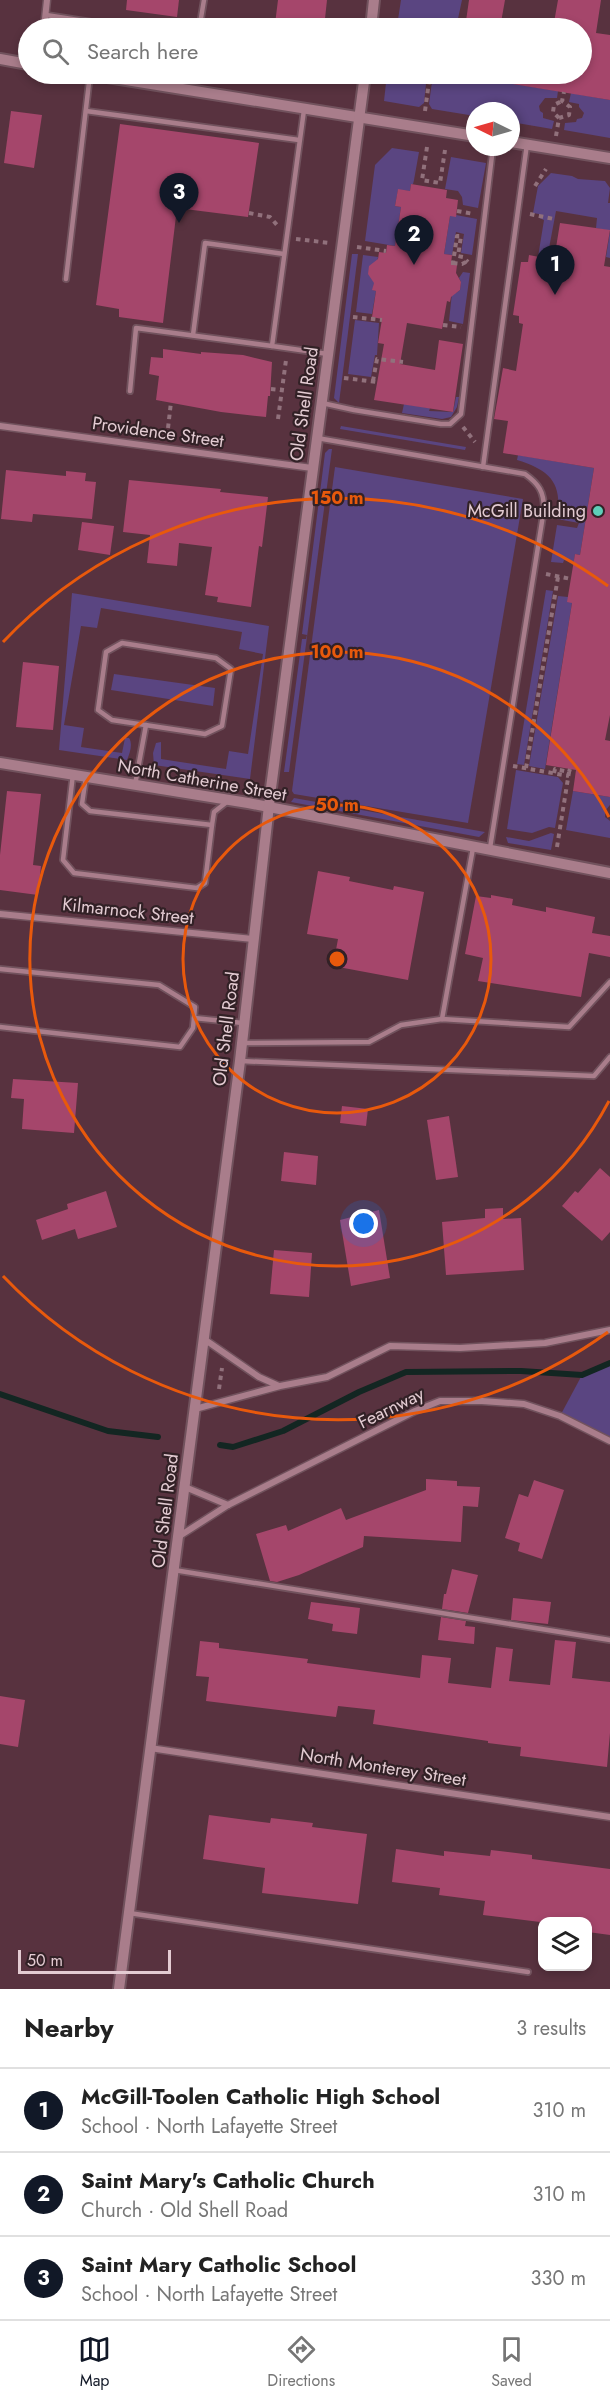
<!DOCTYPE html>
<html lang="en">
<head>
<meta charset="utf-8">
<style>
  :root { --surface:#fff; --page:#f6f6f6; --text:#222; --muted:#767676; --line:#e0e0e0; --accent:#111827 }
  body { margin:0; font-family:Jost,sans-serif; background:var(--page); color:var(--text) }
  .controls { position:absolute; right:18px; bottom:18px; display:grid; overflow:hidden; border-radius:12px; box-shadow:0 3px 9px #0003 }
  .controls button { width:54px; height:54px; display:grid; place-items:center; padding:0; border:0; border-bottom:2px solid var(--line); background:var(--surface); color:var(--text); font:30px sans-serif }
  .compass { position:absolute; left:466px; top:102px; width:54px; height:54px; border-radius:50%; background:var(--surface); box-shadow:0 3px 9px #0003; rotate:275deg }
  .scale { position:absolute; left:18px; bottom:15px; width:153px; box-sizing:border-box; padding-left:6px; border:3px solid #e3cbd2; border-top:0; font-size:16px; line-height:21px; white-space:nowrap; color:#e3cbd2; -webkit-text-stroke:4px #322126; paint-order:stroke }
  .you { position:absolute; left:364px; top:1224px; width:21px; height:21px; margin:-15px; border:4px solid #fff; border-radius:50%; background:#1a73e8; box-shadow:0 0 0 9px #1a73e833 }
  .badge { display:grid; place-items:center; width:39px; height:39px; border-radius:50%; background:var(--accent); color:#fff; font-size:20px; font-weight:700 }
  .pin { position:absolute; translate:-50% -50px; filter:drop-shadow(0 2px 3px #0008) }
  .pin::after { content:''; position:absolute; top:32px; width:21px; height:18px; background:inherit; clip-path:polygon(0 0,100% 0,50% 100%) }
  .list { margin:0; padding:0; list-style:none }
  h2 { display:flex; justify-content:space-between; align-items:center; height:78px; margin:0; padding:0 24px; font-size:26px }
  h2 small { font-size:20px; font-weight:400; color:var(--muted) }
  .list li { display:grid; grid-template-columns:39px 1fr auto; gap:18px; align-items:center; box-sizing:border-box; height:84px; padding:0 24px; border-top:2px solid var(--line) }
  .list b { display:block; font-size:22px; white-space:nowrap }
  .list p { margin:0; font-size:20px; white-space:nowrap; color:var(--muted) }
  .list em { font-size:20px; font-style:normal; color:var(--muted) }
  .icon { flex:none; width:33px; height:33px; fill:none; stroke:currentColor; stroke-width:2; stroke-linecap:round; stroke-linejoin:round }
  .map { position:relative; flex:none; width:610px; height:1989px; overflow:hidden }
  .search { position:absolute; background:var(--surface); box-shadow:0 3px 9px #0003; left:18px; right:18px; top:18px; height:66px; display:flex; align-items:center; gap:15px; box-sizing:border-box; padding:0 21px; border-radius:33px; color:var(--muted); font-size:22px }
  .sheet { height:330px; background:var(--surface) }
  nav { display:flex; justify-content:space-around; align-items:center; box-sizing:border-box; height:84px; border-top:2px solid var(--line); background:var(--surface); font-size:16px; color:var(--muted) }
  nav a { display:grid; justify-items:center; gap:3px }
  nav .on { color:var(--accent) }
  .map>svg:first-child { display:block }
  .green { fill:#5a4581 }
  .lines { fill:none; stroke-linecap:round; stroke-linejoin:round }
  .stream { stroke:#132622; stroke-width:6 }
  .building { fill:#a5466b }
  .service-casing { stroke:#71525d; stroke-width:8 }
  .minor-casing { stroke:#71525d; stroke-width:9 }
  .tertiary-casing { stroke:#71525d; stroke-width:14 }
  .path { stroke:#91717c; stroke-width:4; stroke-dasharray:4.5 4.5; stroke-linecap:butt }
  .service { stroke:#a97d8b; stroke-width:4.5 }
  .minor { stroke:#a97d8b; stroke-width:6 }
  .tertiary { stroke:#a97d8b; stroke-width:10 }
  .ring { fill:none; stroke:#e8590c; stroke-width:3 }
  .poi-dot { fill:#5eceb8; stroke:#322126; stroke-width:2 }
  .labels { text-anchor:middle; stroke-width:4.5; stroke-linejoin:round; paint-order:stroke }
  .street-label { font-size:18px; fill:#e3cbd2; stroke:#322126 }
  .poi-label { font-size:18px; fill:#e3cbd2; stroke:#322126; text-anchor:end }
  .centre { fill:#e8590c; stroke:#322126; stroke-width:3 }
  .ring-label { font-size:18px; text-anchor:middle; font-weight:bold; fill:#e8590c; stroke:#322126; stroke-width:4.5; stroke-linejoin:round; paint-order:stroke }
</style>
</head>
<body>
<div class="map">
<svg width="610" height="1989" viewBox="0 0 610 1989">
  <rect width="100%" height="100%" fill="#58323f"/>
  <g class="green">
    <path d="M401 0H462L456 28H410L397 26Z"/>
    <path d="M387 74H427L424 103 419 107 384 101Z"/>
    <path d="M433 74H463L464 76 558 91 557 98H545L539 106 540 111 543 113V118L554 121 552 129 511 122V111H475V116L432 109 429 104Z"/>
    <path d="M571 93 610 100V138L564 130 565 123 576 122 577 119 582 118 584 113 579 107V104L569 102Z"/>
    <path d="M392 148 419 152 414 180 413 184H411L410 191 398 190 395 206 401 207 395 246 365 241 375 165Z"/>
    <path d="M451 157 486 163 478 208 463 205 462 197 458 191 445 189Z"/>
    <path d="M551 173 572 176 578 179 605 181 610 188 608 203H610V258L606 257 610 231 596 228 597 218 556 211 547 259 538 257 544 220 539 218V214L533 213 538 186Z"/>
    <path d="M456 215 477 219 472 255 461 253 464 234 456 232 452 255 444 254 450 216Z"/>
    <path d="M352 254H358L339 403 334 398Z"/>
    <path d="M363 255 378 257 373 290 376 291 372 314 356 312Z"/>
    <path d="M463 272 470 273 463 324 449 321 452 293H456L460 290 461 282 459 278Z"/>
    <path d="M355 320 379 323 377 355H375L371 377 348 374Z"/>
    <path d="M456 397H459L457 407 451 417 442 419 402 413 404 404 430 408 429 411 453 412Z"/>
    <path d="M341 426 466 447 465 450 340 429Z"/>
    <path d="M329 449H332L289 772H284L302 639H306L307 635 302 634 325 453Z"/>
    <path d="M518 455 594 468 580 555 575 554 574 562 564 560 563 563 551 562 557 525 577 528 579 523 557 519C563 483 550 470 517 460Z"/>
    <path d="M335 467 523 499 468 823 294 794 292 791Z"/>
    <path d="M546 590 553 591 524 765 517 764Z"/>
    <path d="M72 593 269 626 250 779 154 765 153 753 156 743 161 742V759L226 769 229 751 248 754 263 654 239 649 242 632 101 608 97 628 81 626 64 725 84 728 81 747 122 753 125 738H129C133 744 130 753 127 760L59 750Z"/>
    <path d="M558 596 568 597 572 603 545 769 529 766Z"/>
    <path d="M114 674 215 688 213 706 111 690Z"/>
    <path d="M516 770 558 777 563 783 555 828 549 827 532 833 507 829Z"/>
    <path d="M573 791 610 797V805L605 811V817L610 821V838L566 830Z"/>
    <path d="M294 798 485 832 479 837 291 802Z"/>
    <path d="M551 833 554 834 551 850 508 843 506 837 529 841Z"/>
    <path d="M610 1363V1441L560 1416 582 1375Z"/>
  </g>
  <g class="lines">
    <g class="stream">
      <path d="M0 1394 108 1431 158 1437"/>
      <path d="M220 1445 233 1447 283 1431 359 1392 406 1372 521 1371 582 1375 610 1363"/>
    </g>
  </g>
  <g class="building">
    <path d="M127 0H179L177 17 126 10Z"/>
    <path d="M278 0H327L324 28 275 24Z"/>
    <path d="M469 0H505L500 28H465Z"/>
    <path d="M558 0H601L596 33 610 35V100L506 83V74H582V28H553Z"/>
    <path d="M11 111 42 115 34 168 4 163Z"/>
    <path d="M120 124 259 143 248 217 177 208 163 323 119 317V309L96 305Z"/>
    <path d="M411 184 447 190 446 198 458 200 456 217 450 216 444 254 452 255 451 264 457 265 456 273 461 282 460 290 451 297 450 302 447 301 442 329 407 323 400 364 435 370 439 340 463 344 453 412 374 400 384 344 378 343 382 319 372 317 376 291 372 290 374 283 368 274 369 266 378 259 379 252 386 253 387 245 395 246 401 207 395 206 398 189 410 191Z"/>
    <path d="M560 223 610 230 604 266 610 267V715L605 740 610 741V797L573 791 576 770 546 765 572 603 567 602 575 554 580 555 594 468 503 453 508 421 494 419 503 368 516 371 523 324 519 323V316L513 315 521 262H528L529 255 554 260Z"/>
    <path d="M163 349 201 354V352L243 355 272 362 270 396H268L266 417 221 412 156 400 159 376 149 374 151 357 163 358Z"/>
    <path d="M6 470 66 476V471L86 473 85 481 96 482 92 519 33 514 32 522 1 519Z"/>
    <path d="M129 480 221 489 220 492 268 497 262 547 259 546 251 607 217 602 218 597 205 595 212 547 179 543 177 566 147 563 150 535 123 532Z"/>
    <path d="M82 522 114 526 110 555 78 550Z"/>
    <path d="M23 662 59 666 53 730 16 727Z"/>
    <path d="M7 791 41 794 33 865 41 866 38 895 0 890V855Z"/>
    <path d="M318 871 350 877 349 881 393 890 394 886 424 892 408 980 333 966 338 939 307 934Z"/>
    <path d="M491 895 513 899 512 905 546 912V907L595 917 592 933 610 936V957L589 953 581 997 478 981 483 958 465 954 476 896 491 898Z"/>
    <path d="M13 1079 78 1083 74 1133 22 1129 24 1099 11 1098Z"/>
    <path d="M342 1106 368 1109 366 1126 340 1123Z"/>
    <path d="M449 1116 458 1177 436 1180 427 1120Z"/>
    <path d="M284 1152 318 1156 316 1185 281 1181Z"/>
    <path d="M600 1168 610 1177V1232L602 1241 562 1206 575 1191 578 1193Z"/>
    <path d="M106 1191 117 1227 78 1239 75 1229 42 1240 36 1220 68 1209 67 1204Z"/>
    <path d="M503 1208V1219L521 1218 524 1270 446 1275 442 1222 485 1218V1209Z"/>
    <path d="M379 1210 390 1278 351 1286 340 1220Z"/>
    <path d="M274 1250 312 1253 309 1297 270 1294Z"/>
    <path d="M426 1479 457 1481V1486L480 1487 478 1507 463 1506 461 1542 364 1536 363 1547 299 1575 277 1582 270 1581 256 1534 286 1525 288 1531 341 1508 346 1520 426 1490Z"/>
    <path d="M534 1480 564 1490 542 1559 518 1551 520 1543 505 1538 519 1494 528 1497Z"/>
    <path d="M452 1569 478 1575 468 1613 442 1609 444 1594H446Z"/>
    <path d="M513 1598 551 1602 548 1624 511 1620Z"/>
    <path d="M311 1602 360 1608 357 1634 332 1631 333 1624 308 1619Z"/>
    <path d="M441 1617 466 1621 465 1626 475 1627 474 1644 438 1640Z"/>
    <path d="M555 1640 576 1642 572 1678 610 1682V1733L607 1767 520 1756 521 1747 488 1743V1741L373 1724 375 1710 338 1706 336 1717 206 1701 209 1677 196 1676 200 1641 219 1643V1648L308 1659 307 1663 420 1678 422 1655 451 1658 448 1683 491 1688 496 1647 513 1649 509 1681 550 1685Z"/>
    <path d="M0 1696 25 1700 18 1747 0 1744Z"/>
    <path d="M209 1815 270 1823 271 1818 313 1823 312 1827 367 1834 358 1904 262 1893 265 1868 203 1859Z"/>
    <path d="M396 1849 444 1856V1851L490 1856 491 1850 532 1855V1859L610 1869V1935L588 1932V1922H540L483 1915 485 1901 439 1895 440 1888 392 1882Z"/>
  </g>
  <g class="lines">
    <defs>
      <g id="service">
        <path d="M46 15 130 28"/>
        <path d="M195 28 200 24 204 0"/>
        <path d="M304 110 272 346 328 354"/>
        <path d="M86 111 299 140"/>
        <path d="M66 279 90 74"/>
        <path d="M193 335 205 243 284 254"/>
        <path d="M130 391 136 328 272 346"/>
        <path d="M322 403 354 410 441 424H450L461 414 493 147"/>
        <path d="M317 438 525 474C539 484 544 492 544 509L490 848"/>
        <path d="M483 467 527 144"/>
        <path d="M122 643 216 658 231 669 222 726 205 734 112 720 98 710 106 652Z"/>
        <path d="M73 774 63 860 74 873 197 888 205 883 212 825 90 811 82 804 86 776"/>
        <path d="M135 785 146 725"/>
        <path d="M212 825 214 812 228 801"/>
        <path d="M0 969 159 985 195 1007 193 1028 180 1047 0 1027"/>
        <path d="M194 1018 243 1023"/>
        <path d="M442 1019 473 848"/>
        <path d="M242 1043 369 1042 401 1025 442 1019 569 1027 610 982"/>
        <path d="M241 1061 594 1076 610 1057"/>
        <path d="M174 1570 610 1640"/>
        <path d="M129 1913 528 1972"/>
      </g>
      <g id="minor">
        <path d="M44 28 47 0"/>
        <path d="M0 426 312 468"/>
        <path d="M0 914 253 939"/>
        <path d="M204 1339 259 1377 279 1386"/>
        <path d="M195 1409 280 1386 327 1377 390 1346 460 1348 545 1343 610 1330"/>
        <path d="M185 1487 228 1505"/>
        <path d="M178 1537 228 1505 415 1411 440 1401H482L524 1404 560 1416 610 1441"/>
        <path d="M150 1748 610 1817"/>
      </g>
      <g id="tertiary">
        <path d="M371 28 374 0"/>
        <path d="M0 59 28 64"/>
        <path d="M89 74 475 136"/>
        <path d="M511 142 610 158"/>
        <path d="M0 763 248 803 610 873"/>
        <path d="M119 1989 240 1061 271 788 365 74"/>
      </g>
    </defs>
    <use href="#service" class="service-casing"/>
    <use href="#minor" class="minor-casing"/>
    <use href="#tertiary" class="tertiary-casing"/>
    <g class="path">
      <path d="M425 111 430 74"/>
      <path d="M559 118 553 112 554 105 562 101"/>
      <path d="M556 136 559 118 569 115 570 107 562 101 564 92"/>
      <path d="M427 147 422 180 440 183 445 150"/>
      <path d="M535 186 546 169"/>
      <path d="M457 211 474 214"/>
      <path d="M249 213 270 217 277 225"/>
      <path d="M530 214 554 219"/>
      <path d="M296 239 330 243"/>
      <path d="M357 247 386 251"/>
      <path d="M451 263H453L457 236H461L458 256 463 257 468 262"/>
      <path d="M453 263 462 264 466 262"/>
      <path d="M353 317 382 320"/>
      <path d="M443 325 461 327"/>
      <path d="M344 378 377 382"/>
      <path d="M373 381 377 359 403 362"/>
      <path d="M271 389 282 390"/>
      <path d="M278 419 286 360"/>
      <path d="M463 427 475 442"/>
      <path d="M167 437 171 402"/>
      <path d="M546 574 571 579"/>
      <path d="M513 766 569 776"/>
      <path d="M526 768 558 577"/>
      <path d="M554 773 555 769 569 772 570 769"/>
      <path d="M557 847 569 772"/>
      <path d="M219 1389 222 1368"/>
    </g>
    <use href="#service" class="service"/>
    <use href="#minor" class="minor"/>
    <use href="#tertiary" class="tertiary"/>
  </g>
  <g class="ring">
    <circle cx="337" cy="959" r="154"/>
    <path d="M609 1101A307 307 0 1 1 609 817"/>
    <path d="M608 1332A461 461 0 0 1 3 1276M3 642A461 461 0 0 1 608 586"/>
  </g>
  <circle class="poi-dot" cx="598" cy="511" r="6"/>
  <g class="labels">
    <g class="street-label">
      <text transform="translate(304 404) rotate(-82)" y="6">Old Shell Road</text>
      <text transform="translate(158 432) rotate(8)" y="6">Providence Street</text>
      <text transform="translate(202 780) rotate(10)" y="6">North Catherine Street</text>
      <text transform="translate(128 911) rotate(6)" y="6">Kilmarnock Street</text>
      <text transform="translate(226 1029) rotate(-83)" y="6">Old Shell Road</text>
      <text transform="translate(391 1408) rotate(-26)" y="6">Fearnway</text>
      <text transform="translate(165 1511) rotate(-83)" y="6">Old Shell Road</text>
      <text transform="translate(383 1767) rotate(9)" y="6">North Monterey Street</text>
    </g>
    <g class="poi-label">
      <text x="586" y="517">McGill Building</text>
    </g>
  </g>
  <circle cx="337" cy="959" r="9" class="centre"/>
  <g class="ring-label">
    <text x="337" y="504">150 m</text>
    <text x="337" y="658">100 m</text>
    <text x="337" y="811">50 m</text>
  </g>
</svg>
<div class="controls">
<button><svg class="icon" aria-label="layers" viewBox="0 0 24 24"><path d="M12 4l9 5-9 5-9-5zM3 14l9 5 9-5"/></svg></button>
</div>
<svg class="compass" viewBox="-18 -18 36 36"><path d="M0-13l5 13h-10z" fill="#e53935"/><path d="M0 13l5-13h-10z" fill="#767676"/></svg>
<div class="scale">50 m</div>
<div class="you"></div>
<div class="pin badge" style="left:555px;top:295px">1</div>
<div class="pin badge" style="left:414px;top:265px">2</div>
<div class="pin badge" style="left:179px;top:223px">3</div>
<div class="search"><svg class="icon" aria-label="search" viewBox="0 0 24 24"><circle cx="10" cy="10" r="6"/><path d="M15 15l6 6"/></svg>Search here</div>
</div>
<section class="sheet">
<h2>Nearby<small>3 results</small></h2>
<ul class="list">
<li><span class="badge">1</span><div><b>McGill-Toolen Catholic High School</b><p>School · North Lafayette Street</p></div><em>310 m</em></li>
<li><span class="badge">2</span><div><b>Saint Mary's Catholic Church</b><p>Church · Old Shell Road</p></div><em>310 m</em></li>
<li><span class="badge">3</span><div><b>Saint Mary Catholic School</b><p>School · North Lafayette Street</p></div><em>330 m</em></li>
</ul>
</section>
<nav>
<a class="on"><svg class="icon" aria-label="map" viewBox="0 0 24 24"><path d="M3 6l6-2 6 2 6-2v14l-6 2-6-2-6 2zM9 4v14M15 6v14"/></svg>Map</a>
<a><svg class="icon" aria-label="directions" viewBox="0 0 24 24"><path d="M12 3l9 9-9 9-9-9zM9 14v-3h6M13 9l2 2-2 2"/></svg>Directions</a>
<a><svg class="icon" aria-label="saved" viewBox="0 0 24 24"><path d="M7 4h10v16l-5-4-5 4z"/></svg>Saved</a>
</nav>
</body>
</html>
